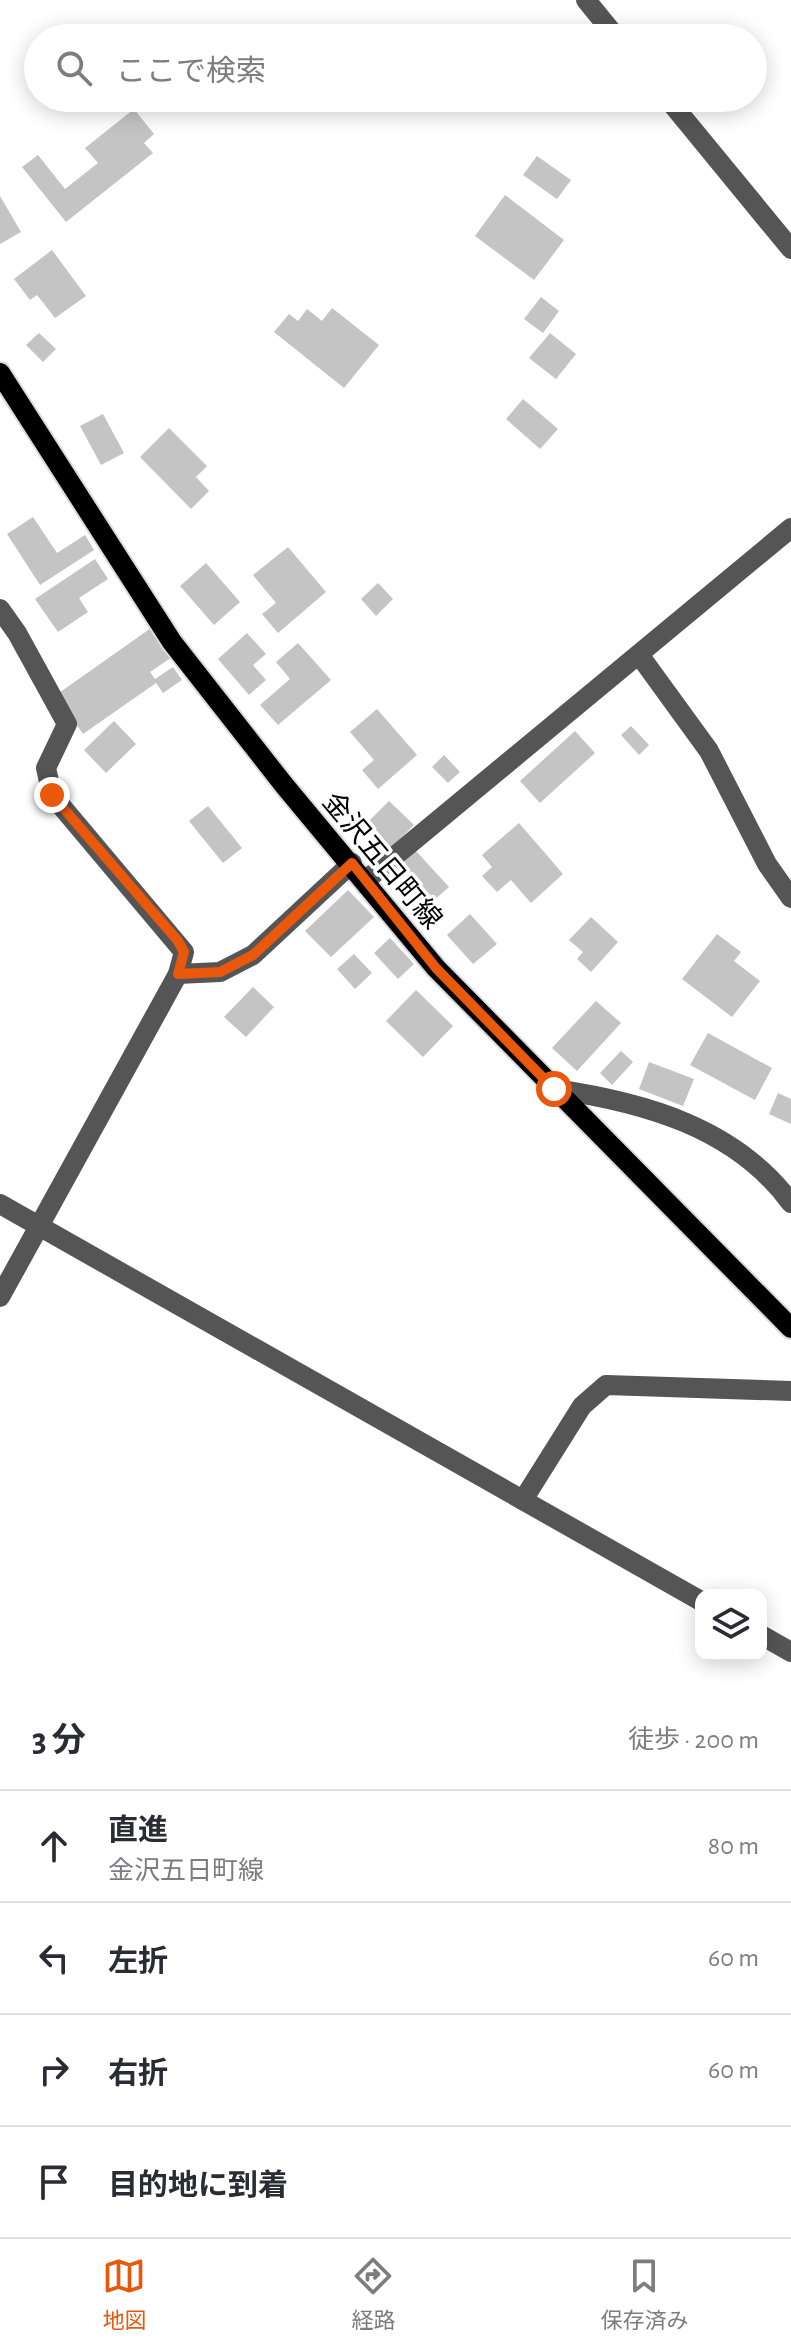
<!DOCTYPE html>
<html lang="ja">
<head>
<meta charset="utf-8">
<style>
  :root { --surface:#fff; --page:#f7f7f7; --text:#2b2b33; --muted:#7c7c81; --line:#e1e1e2; --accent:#ea580c }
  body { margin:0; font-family:"Alegreya Sans","Noto Sans JP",sans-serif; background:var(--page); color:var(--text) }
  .controls { position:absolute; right:24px; bottom:24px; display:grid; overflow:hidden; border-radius:16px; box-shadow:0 4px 20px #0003 }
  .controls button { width:72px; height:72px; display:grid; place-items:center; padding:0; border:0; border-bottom:2px solid var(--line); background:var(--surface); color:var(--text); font:40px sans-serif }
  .stop { position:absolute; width:24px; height:24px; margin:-18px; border:6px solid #ea580c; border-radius:50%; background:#fff }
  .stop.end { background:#ea580c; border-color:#fff; box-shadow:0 2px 8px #0008 }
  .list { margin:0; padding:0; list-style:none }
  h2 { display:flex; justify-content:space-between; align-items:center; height:104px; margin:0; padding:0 32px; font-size:34px }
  h2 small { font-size:26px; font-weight:400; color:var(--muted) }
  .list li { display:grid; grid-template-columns:52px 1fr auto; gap:24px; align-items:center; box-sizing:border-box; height:112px; padding:0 32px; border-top:2px solid var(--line) }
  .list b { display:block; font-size:30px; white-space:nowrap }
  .list p { margin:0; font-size:26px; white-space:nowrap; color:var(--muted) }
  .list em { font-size:26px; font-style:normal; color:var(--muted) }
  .icon { flex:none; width:44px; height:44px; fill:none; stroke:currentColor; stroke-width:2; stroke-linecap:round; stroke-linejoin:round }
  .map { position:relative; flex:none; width:791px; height:1685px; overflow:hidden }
  .search { position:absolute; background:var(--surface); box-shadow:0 4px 20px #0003; left:24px; right:24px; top:24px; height:88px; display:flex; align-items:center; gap:20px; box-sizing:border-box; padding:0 28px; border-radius:44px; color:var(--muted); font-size:30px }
  .sheet { height:552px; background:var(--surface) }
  nav { display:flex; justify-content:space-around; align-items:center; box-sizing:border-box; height:112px; border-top:2px solid var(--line); background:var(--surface); font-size:22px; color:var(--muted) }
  nav a { display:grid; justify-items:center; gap:4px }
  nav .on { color:var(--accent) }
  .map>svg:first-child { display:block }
  .building { fill:#c4c4c4 }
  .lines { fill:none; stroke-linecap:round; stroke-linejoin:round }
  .major-casing { stroke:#dbdbdb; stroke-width:24 }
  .minor { stroke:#555; stroke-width:20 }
  .major { stroke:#000; stroke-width:20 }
  .route { stroke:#ea580c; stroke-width:10 }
  .labels { text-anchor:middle; stroke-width:7; stroke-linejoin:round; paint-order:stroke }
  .street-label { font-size:28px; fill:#000; stroke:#fff }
</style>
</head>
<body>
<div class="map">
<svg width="791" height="1685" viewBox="0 0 791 1685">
  <rect width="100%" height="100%" fill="#fff"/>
  <g class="building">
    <path d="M134 109 154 134 144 143 153 153 66 222 22 167 38 155 65 189 98 163 85 148Z"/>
    <path d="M537 156 571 180 557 199 523 175Z"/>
    <path d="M505 195 564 240 534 280 475 236Z"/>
    <path d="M0 196 21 232 0 244Z"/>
    <path d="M52 250 86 296 55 318 37 295 30 300 14 279Z"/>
    <path d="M541 297 559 311 543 333 524 319Z"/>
    <path d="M332 308 379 345 344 388 274 332 289 314 298 321 307 309 322 321Z"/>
    <path d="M39 333 56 349 43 362 26 345Z"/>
    <path d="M550 333 576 354 556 379 529 358Z"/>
    <path d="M523 399 558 429 540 449 506 419Z"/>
    <path d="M103 414 124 453 101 465 80 426Z"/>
    <path d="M169 428 207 466 196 477 209 491 191 509 140 457Z"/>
    <path d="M33 517 57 553 85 535 94 550 40 585 7 534Z"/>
    <path d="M288 547 326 592 278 633 262 614 276 603 253 575Z"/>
    <path d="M95 559 108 579 79 598 88 612 58 632 35 599Z"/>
    <path d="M206 563 240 602 214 625 180 586Z"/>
    <path d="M378 583 393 599 376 616 361 599Z"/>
    <path d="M151 628 172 657 150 672 155 679 173 667 182 680 163 693 156 683 83 734 56 695Z"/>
    <path d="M247 633 266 654 253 665 266 680 249 695 218 659Z"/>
    <path d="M298 643 331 680 278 725 260 705 290 679 276 662Z"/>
    <path d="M377 709 417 755 378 789 362 770 374 760 350 732Z"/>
    <path d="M114 721 136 744 106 773 84 750Z"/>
    <path d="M631 726 649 745 639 755 621 735Z"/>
    <path d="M575 731 595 753 540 803 520 781Z"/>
    <path d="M444 755 460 772 448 783 432 767Z"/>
    <path d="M389 801 414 825 390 849 366 824Z"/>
    <path d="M208 806 242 848 223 863 189 821Z"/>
    <path d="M519 823 563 874 531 903 511 880 497 892 482 876 492 867 482 855Z"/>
    <path d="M416 851 449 887 423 910 391 874Z"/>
    <path d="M348 890 374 917 331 957 305 931Z"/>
    <path d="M470 914 497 944 473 964 447 935Z"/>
    <path d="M591 917 618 942 591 972 577 959 583 952 569 940Z"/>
    <path d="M717 934 741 952 734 961 760 981 732 1017 682 979Z"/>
    <path d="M390 938 414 964 398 979 374 953Z"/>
    <path d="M354 954 372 973 355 989 337 969Z"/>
    <path d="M253 987 274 1007 246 1037 224 1017Z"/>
    <path d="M416 990 453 1026 423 1057 386 1021Z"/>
    <path d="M596 1001 621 1023 577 1071 552 1048Z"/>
    <path d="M708 1033 772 1068 755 1100 690 1065Z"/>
    <path d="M621 1051 633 1062 612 1085 600 1073Z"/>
    <path d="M649 1062 694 1079 683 1106 639 1089Z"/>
    <path d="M778 1093 791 1099V1124L769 1114Z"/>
  </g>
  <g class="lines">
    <defs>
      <path id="major" d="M0 373 172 642 284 785 436 968 791 1328"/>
    </defs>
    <use href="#major" class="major-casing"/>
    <g class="minor">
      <path d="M586 0 617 38"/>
      <path d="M667 98 791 249"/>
      <path d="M0 609 17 633 67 724 46 768 52 795 184 952 178 974 0 1297"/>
      <path d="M640 656 709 751 767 864 791 898"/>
      <path d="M366 880 791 528"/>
      <path d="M178 974 220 972 253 955 352 863"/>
      <path d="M554 1089C643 1102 735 1127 791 1203"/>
      <path d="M0 1204 701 1601"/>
      <path d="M523 1500 582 1406 606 1385 791 1391"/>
      <path d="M761 1635 791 1652"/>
    </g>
    <use href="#major" class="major"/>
  </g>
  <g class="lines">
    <path class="route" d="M52 795 178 941 184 952 178 974 220 972 253 955 352 863 436 968 554 1089"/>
  </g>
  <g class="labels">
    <g class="street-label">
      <text transform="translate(383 860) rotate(50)" y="10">金沢五日町線</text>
    </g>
  </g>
</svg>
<div class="controls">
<button><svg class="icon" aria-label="layers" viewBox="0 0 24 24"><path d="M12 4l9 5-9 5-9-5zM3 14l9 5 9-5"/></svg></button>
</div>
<div class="stop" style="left:554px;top:1089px"></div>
<div class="stop end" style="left:52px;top:795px"></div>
<div class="search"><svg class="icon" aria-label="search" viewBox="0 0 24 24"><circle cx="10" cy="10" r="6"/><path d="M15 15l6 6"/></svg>ここで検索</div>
</div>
<section class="sheet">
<h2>3 分<small>徒歩 · 200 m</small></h2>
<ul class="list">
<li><svg class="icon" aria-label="ahead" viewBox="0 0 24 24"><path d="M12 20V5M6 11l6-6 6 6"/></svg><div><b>直進</b><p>金沢五日町線</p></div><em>80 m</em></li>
<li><svg class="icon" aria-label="left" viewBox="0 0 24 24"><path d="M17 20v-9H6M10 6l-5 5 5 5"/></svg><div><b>左折</b></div><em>60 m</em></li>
<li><svg class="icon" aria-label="right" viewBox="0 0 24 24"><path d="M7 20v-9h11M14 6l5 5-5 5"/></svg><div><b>右折</b></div><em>60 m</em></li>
<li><svg class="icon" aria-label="arrive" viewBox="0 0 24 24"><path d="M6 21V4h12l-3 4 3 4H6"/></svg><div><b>目的地に到着</b></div></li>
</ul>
</section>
<nav>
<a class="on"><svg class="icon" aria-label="map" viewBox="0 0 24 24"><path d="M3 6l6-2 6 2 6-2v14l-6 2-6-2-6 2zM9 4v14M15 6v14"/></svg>地図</a>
<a><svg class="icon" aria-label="directions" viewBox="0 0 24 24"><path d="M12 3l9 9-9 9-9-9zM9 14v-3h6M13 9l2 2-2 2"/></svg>経路</a>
<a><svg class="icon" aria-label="saved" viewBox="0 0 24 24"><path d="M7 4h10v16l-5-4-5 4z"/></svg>保存済み</a>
</nav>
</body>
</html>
